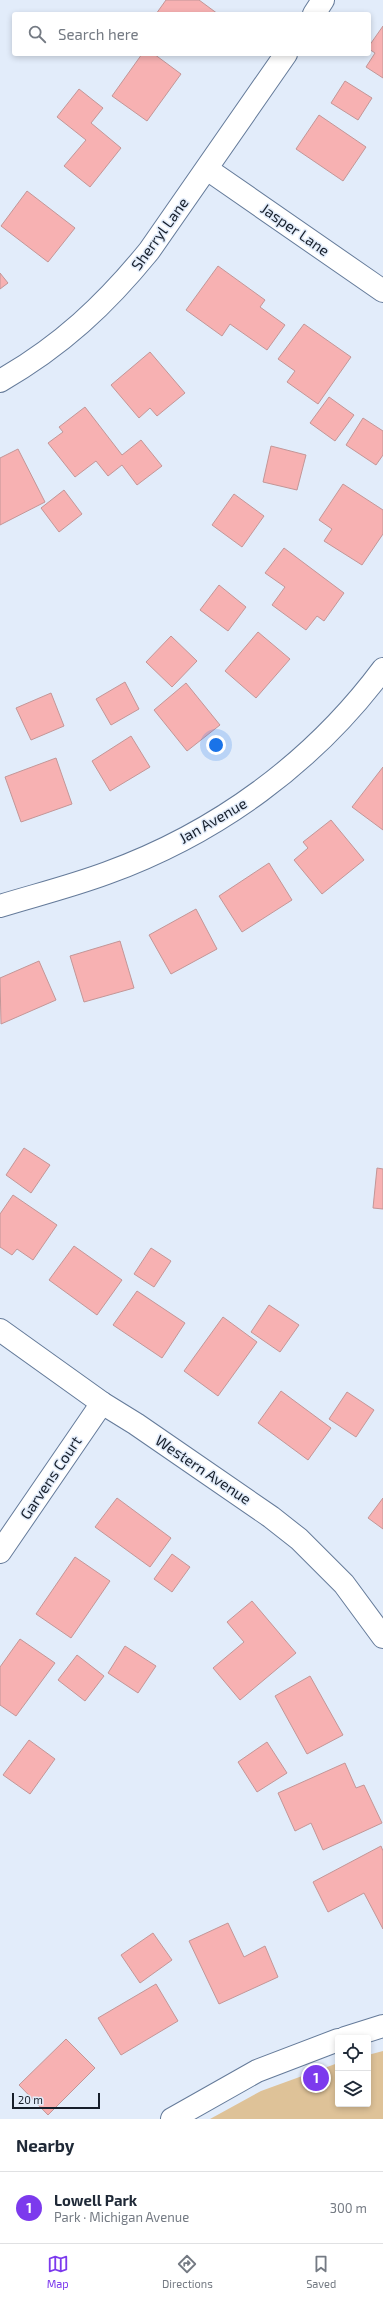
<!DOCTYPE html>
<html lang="en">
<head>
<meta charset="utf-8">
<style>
  :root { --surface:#fff; --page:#f6f6f7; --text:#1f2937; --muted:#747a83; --line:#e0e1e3; --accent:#7c3aed }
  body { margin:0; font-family:"Exo 2",sans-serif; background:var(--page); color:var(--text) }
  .controls { position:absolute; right:12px; bottom:12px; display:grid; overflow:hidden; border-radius:4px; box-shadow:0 2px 6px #0003 }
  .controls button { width:36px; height:36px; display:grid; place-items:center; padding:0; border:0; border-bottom:1px solid var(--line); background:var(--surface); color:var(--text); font:20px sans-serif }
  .scale { position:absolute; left:12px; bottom:10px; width:88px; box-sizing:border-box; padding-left:4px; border:2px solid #161e2a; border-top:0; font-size:11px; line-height:14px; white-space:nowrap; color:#161e2a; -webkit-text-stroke:3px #e2ecfa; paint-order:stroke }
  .you { position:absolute; left:216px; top:745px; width:14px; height:14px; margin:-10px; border:3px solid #fff; border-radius:50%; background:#1a73e8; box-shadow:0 0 0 6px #1a73e833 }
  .badge { display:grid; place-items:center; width:26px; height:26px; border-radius:50%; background:var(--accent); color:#fff; font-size:13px; font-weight:700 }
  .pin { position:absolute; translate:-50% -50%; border:2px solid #fff; box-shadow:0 1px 4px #0006 }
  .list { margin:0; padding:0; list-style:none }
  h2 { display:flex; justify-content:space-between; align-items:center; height:52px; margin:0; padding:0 16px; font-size:17px }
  h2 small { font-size:13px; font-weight:400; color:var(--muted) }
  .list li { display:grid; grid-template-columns:26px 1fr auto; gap:12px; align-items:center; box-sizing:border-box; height:72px; padding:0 16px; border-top:1px solid var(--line) }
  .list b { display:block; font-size:15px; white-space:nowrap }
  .list p { margin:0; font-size:13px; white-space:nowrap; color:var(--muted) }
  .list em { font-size:13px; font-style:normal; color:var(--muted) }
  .icon { flex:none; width:22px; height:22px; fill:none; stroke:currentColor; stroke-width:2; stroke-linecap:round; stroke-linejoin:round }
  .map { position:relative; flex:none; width:383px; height:2119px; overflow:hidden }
  .search { position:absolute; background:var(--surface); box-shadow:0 2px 6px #0003; left:12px; right:12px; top:12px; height:44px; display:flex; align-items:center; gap:10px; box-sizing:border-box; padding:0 14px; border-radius:4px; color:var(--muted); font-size:15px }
  .sheet { height:124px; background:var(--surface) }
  nav { display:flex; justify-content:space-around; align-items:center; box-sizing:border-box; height:56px; border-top:1px solid var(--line); background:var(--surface); font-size:11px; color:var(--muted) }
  nav a { display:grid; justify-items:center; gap:2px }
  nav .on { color:var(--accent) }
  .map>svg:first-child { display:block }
  .green { fill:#dec298 }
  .building { fill:#f7b1b2; stroke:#c39697 }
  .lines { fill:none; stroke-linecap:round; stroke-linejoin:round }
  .street-casing { stroke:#657b9a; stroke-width:24 }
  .street { stroke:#fff; stroke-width:22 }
  .labels { text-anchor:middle; stroke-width:3; stroke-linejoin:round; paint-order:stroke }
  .street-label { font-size:15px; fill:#161e2a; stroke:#e2ecfa }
</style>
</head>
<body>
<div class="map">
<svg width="383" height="2119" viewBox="0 0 383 2119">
  <rect width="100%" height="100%" fill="#e2ecfa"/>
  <path class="green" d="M383 2051V2119H210L261 2091 338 2063V2104H368V2055Z"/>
  <g class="building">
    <path d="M166 0H199L218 14H156Z"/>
    <path d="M383 26V78L366 67 375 53 369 49V46Z"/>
    <path d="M142 54H154L181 74 147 121 112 96Z"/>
    <path d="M345 81 372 98 358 120 331 103Z"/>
    <path d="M79 89 103 108 91 123 121 148 90 187 64 166 86 140 57 117Z"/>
    <path d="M319 115 366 147 343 181 296 149Z"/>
    <path d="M27 191 75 228 48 262 1 226Z"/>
    <path d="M218 266 265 300 260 307 285 325 267 350 230 324 222 336 186 310Z"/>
    <path d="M0 273 8 283 0 289Z"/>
    <path d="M304 324 351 357 318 404 287 382 295 371 278 359Z"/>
    <path d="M150 352 185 393 157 416 150 408 139 418 111 385Z"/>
    <path d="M329 397 354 415 335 441 310 423Z"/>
    <path d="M85 407 122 455 141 440 162 466 137 485 122 465 108 476 96 461 75 477 48 443 63 432 59 427Z"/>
    <path d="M363 418 383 431V455L376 465 346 445Z"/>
    <path d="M271 446 306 455 297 490 263 482Z"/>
    <path d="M18 449 45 502 0 525V458Z"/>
    <path d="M343 484 383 510V534L362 565 324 541 332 529 319 520Z"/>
    <path d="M64 490 82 514 59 532 41 508Z"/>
    <path d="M234 494 264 516 242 547 212 525Z"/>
    <path d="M284 548 344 593 324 621 317 616 306 630 272 605 285 587 265 573Z"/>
    <path d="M219 585 246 607 228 631 200 610Z"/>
    <path d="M258 632 290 659 256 698 225 671Z"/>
    <path d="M171 636 197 661 172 687 146 662Z"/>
    <path d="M125 682 139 709 111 725 96 699Z"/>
    <path d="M186 683 220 725 187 751 154 710Z"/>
    <path d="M51 693 64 726 31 740 16 708Z"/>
    <path d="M131 736 150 767 110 791 92 761Z"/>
    <path d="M56 758 72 804 21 822 5 777Z"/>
    <path d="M383 767V830L352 807Z"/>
    <path d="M331 820 364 860 322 894 294 860 308 848 303 842Z"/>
    <path d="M269 863 292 900 242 932 219 896Z"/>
    <path d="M196 909 217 949 171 974 149 935Z"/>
    <path d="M120 941 134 988 84 1002 70 956Z"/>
    <path d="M39 961 56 1000 1 1024 0 978Z"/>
    <path d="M24 1148 50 1165 31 1193 6 1175Z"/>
    <path d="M377 1168 383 1169V1209L373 1208Z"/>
    <path d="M13 1195 57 1225 33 1260 17 1249 12 1255 0 1247V1214Z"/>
    <path d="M74 1246 122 1280 97 1315 49 1280Z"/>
    <path d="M151 1248 171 1261 154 1287 134 1274Z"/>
    <path d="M137 1291 185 1323 162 1358 113 1325Z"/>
    <path d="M269 1305 299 1325 280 1352 251 1332Z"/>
    <path d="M223 1317 257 1342 218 1396 184 1371Z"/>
    <path d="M281 1391 331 1428 308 1460 258 1423Z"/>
    <path d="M347 1392 374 1410 356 1437 329 1419Z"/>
    <path d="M117 1498 171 1538 150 1567 95 1527Z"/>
    <path d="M383 1498V1529L368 1518Z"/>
    <path d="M172 1554 190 1567 172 1592 154 1579Z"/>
    <path d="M75 1557 110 1581 71 1638 36 1614Z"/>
    <path d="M252 1601 296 1653 240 1700 213 1668 244 1642 227 1622Z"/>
    <path d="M20 1639 55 1663 16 1716 0 1705V1667Z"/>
    <path d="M125 1646 156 1666 138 1693 108 1673Z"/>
    <path d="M77 1655 104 1676 85 1701 58 1680Z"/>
    <path d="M310 1676 343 1735 307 1754 275 1696Z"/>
    <path d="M29 1740 55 1759 30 1794 3 1775Z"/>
    <path d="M267 1742 287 1773 257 1792 238 1762Z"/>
    <path d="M345 1763 356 1788 364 1785 382 1823 323 1850 311 1823 295 1831 278 1793Z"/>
    <path d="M381 1846 383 1851V1929L364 1893 328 1912 313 1882Z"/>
    <path d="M228 1923 244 1957 265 1946 278 1977 219 2004 189 1941Z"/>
    <path d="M153 1933 172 1960 140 1983 121 1955Z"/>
    <path d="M156 1984 178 2021 121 2055 98 2018Z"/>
    <path d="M66 2039 95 2068 48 2115 19 2085Z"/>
  </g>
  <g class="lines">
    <defs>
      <g id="street">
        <path d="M314 14 323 0"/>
        <path d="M207 169 383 291"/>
        <path d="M0 381C61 346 105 305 149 251L286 54"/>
        <path d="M0 906C36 895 72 886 107 873 217 833 313 763 383 669"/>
        <path d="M0 1330 102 1403 136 1424 271 1517 299 1539 344 1584 383 1637"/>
        <path d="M0 1552 102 1403"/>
        <path d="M345 2038 383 2026"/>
        <path d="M172 2119 257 2071 338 2040"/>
      </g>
    </defs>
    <use href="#street" class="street-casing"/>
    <use href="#street" class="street"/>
  </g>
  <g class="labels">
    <g class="street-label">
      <text transform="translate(295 230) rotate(35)" y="5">Jasper Lane</text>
      <text transform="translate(160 234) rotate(-54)" y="5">Sherryl Lane</text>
      <text transform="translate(213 821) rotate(-30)" y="5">Jan Avenue</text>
      <text transform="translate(203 1470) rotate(34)" y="5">Western Avenue</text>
      <text transform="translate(51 1478) rotate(-56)" y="5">Garvens Court</text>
    </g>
  </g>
</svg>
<div class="controls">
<button><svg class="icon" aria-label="locate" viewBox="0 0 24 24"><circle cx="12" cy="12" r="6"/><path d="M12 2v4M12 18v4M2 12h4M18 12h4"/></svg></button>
<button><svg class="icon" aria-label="layers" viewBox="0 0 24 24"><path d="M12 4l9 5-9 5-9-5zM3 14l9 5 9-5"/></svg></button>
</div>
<div class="scale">20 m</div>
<div class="you"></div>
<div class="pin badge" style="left:316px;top:2078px">1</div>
<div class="search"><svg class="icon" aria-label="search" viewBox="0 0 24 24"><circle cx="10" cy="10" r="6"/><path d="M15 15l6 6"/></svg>Search here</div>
</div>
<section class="sheet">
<h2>Nearby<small></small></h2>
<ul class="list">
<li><span class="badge">1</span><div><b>Lowell Park</b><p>Park · Michigan Avenue</p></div><em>300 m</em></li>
</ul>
</section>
<nav>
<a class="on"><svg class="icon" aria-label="map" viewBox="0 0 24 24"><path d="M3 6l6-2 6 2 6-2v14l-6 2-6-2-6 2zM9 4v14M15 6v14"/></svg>Map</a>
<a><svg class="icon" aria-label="directions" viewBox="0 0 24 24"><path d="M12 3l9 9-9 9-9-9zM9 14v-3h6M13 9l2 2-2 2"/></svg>Directions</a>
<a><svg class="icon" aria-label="saved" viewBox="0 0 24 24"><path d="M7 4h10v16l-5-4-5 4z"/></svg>Saved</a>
</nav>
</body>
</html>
